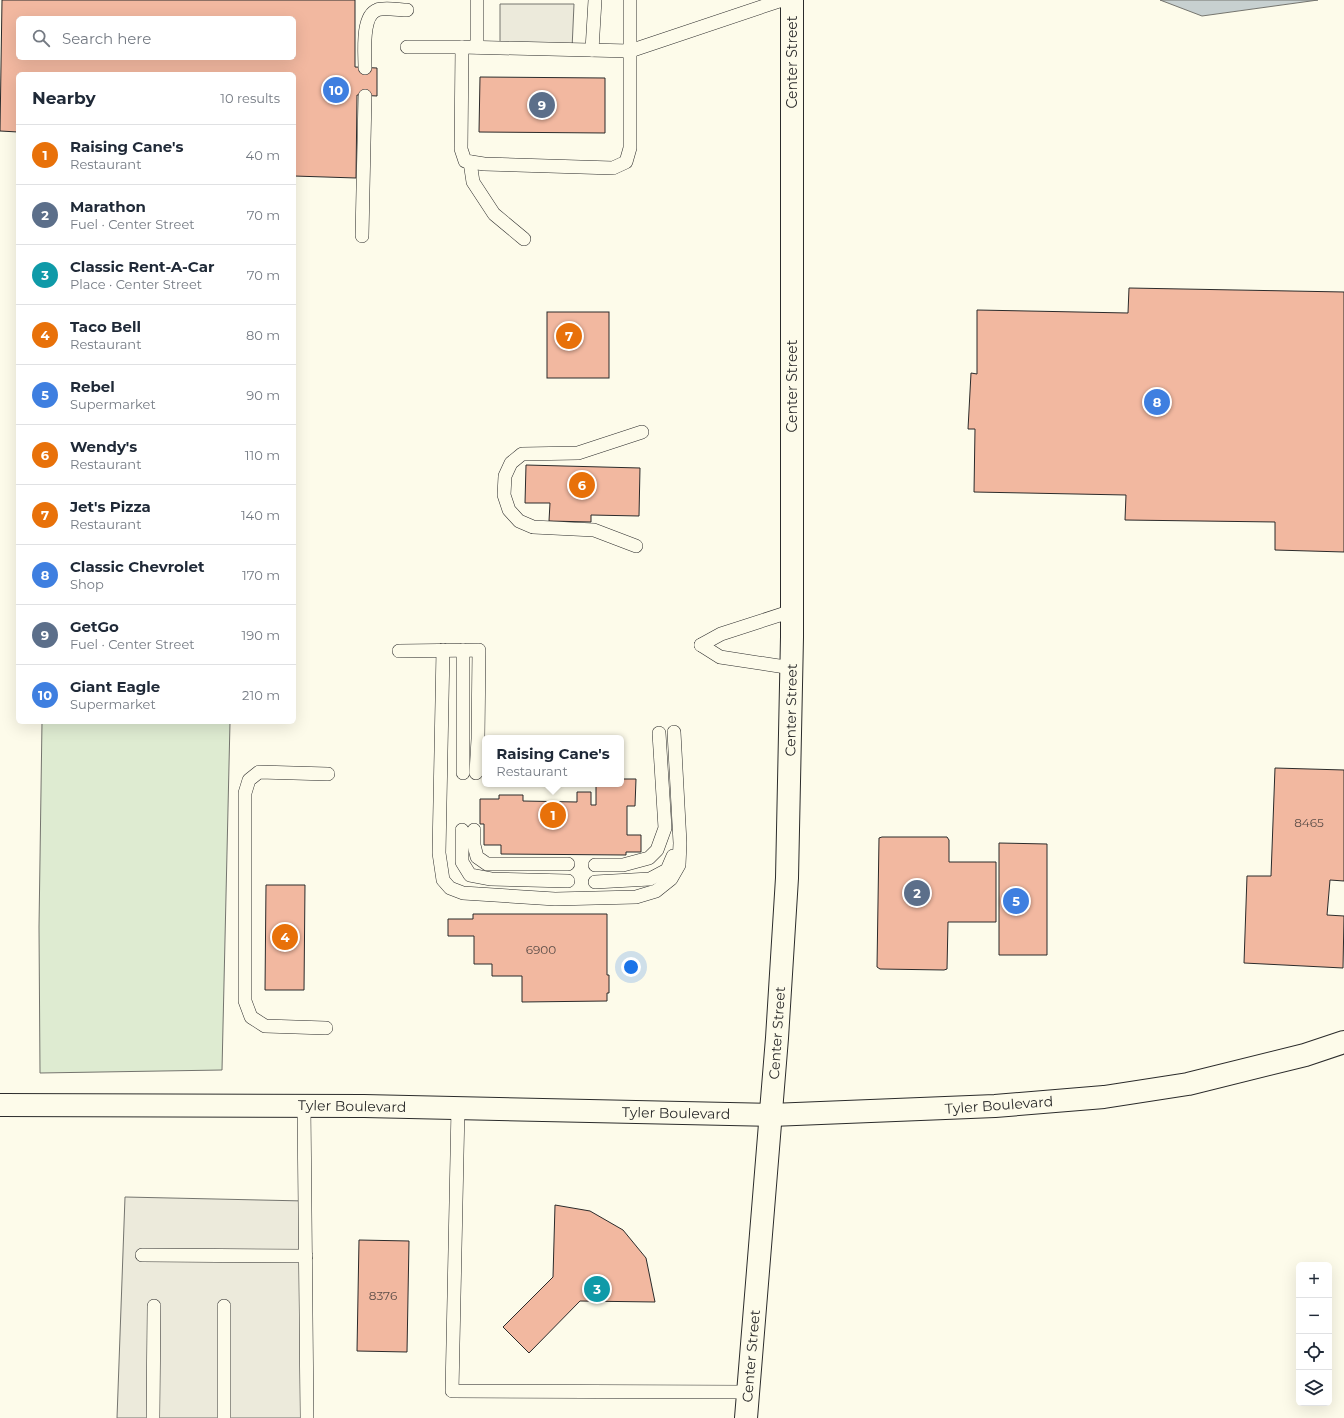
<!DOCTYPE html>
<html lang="en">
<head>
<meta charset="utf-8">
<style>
  :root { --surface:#fff; --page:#f6f6f7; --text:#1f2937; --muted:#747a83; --line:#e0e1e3; --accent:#ea580c }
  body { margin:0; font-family:Montserrat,sans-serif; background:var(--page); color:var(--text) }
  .controls { position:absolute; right:12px; bottom:12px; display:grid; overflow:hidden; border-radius:6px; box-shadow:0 4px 16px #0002 }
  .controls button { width:36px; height:36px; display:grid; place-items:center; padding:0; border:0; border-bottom:1px solid var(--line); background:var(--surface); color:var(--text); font:20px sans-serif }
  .you { position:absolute; left:631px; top:967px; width:14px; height:14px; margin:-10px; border:3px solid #fff; border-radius:50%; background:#1a73e8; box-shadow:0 0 0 6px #1a73e833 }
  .badge { display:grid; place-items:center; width:26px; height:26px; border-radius:50%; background:var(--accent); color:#fff; font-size:13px; font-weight:700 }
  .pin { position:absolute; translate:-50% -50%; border:2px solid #fff; box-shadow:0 1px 4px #0006 }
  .popup { position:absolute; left:482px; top:735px; width:142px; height:52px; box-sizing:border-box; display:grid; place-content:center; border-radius:6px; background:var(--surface); filter:drop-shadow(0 1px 3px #0005); font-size:13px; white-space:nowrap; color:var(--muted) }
  .popup b { font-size:15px; color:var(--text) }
  .popup::after { content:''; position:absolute; left:50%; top:100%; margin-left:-8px; border:8px solid transparent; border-top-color:var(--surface) }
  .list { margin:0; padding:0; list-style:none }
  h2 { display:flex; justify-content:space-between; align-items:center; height:52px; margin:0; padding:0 16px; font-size:17px }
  h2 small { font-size:13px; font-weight:400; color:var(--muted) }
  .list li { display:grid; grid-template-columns:26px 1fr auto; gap:12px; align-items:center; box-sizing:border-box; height:60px; padding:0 16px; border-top:1px solid var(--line) }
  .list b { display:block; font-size:15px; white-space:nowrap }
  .list p { margin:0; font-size:13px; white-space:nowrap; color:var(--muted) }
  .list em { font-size:13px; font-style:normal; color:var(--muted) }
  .icon { flex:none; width:22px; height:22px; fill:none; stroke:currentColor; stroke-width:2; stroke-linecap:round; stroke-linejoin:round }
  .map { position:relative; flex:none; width:1344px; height:1418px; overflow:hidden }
  .search { position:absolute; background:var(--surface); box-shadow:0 4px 16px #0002; left:16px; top:16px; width:280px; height:44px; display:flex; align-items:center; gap:10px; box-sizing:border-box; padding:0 14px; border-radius:6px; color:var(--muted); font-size:15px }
  .panel { position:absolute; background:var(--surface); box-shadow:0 4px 16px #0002; left:16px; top:72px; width:280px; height:652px; border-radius:6px }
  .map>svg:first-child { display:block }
  .green { fill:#deebd1; stroke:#74746e }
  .parking { fill:#eceadb; stroke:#74746e }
  .water { fill:#c7d0d0; stroke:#74746e }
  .building { fill:#f2b8a0; stroke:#2b2b2b; fill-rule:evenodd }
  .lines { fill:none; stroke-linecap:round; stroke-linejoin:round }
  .service-casing { stroke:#2b2b2b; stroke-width:14 }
  .tertiary-casing { stroke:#2b2b2b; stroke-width:24 }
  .secondary-casing { stroke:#2b2b2b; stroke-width:24 }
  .service { stroke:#fdfbea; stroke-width:13 }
  .tertiary { stroke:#fdfbea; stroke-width:22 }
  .secondary { stroke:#fdfbea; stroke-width:22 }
  .labels { text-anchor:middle; stroke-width:3; stroke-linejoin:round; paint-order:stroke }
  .number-label { font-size:12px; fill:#5d4e48 }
  .street-label { font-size:14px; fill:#2b2b2b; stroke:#fdfbea }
</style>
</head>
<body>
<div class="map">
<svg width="1344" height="1418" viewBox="0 0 1344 1418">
  <rect width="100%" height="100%" fill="#fdfbea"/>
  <path class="green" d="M42 722H230L222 1070 40 1073 39 927Z"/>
  <g class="parking">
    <path d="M500 4H574L572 49 500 48Z"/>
    <path d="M125 1197 305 1201 307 1418H117Z"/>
  </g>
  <path class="water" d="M1160 0H1318L1202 16Z"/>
  <g class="building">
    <path d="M2 0H355V67L377 68V96L357 95 356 178 294 176V74H18V132L0 131ZM18 18H294V58H18Z"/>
    <path d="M480 77 605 78V133L479 132Z"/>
    <path d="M1129 288 1344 292V552L1275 550V522L1125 520 1126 495 974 492 975 429H968L971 373 977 374V310L1128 313Z"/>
    <rect x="547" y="312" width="62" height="66"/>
    <path d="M526 465 640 468 639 516 591 515V522L549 521 550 503H525Z"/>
    <path d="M1275 768 1344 770V881L1330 880 1327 915 1344 916 1343 968 1244 963 1247 876H1271Z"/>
    <path d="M621 779H636L635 806H627V835H641V852H626V855L501 854V845H484V824H480V799H499V795H523V801L577 802V792H591V805H596V784H621Z"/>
    <path d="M882 837H947L949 840V862H996V922H948L947 969 944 970 880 969 877 967 879 838Z"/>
    <path d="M999 843 1047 844V955H999Z"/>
    <path d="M266 885H305L304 990H265Z"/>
    <path d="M473 914H607V975H609V993H607V1001L522 1002V976H492V964H474V936H448V919H473Z"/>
    <path d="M555 1205 590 1211 623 1230 646 1258 655 1302 580 1301 529 1353 503 1327 553 1277Z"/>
    <path d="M359 1240 409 1241 407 1352 357 1351Z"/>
  </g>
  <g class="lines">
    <defs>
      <g id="service">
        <path d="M407 47H462L461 149 465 161 484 164 613 168 626 162 630 148V0"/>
        <path d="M462 47 630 51 782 0"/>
        <path d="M477 47V0"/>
        <path d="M592 50 595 0"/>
        <path d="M365 68C365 54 361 16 377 10 383 7 400 10 407 10"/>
        <path d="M470 162 473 182 494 214 524 239"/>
        <path d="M362 236 365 96"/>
        <path d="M636 546 594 530 533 527 519 521 509 510 504 495 505 476 511 463 522 454 578 453 642 432"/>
        <path d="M701 645 721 634 792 611"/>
        <path d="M701 645 720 657 792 668"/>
        <path d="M443 650 439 853 443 880 450 888 463 893 555 899 636 897 656 891 671 879 679 865 680 843 674 732"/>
        <path d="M463 650V773"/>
        <path d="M399 651 479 650 478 739 476 773"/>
        <path d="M462 830V862L470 875 491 879 568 881"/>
        <path d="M474 830V845L477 857 487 864H568"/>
        <path d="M595 865H623L649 858 657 850 665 828 659 733"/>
        <path d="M595 882 650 879 667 870 673 856"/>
        <path d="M326 1028 265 1026 251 1017 245 1001V793L249 780 259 772 328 774"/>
        <path d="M304 1106 307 1418"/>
        <path d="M458 1108 452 1391 748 1392"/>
        <path d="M142 1255 306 1256"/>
        <path d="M153 1418 154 1306"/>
        <path d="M224 1418V1306"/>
      </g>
      <path id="tertiary" d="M0 1105 364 1106 771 1115 995 1106 1104 1097 1188 1084 1305 1055 1344 1042"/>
      <path id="secondary" d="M746 1418 777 1038 787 878 792 637V0"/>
    </defs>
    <use href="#service" class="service-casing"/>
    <use href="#tertiary" class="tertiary-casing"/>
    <use href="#secondary" class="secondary-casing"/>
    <use href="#service" class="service"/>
    <use href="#tertiary" class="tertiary"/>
    <use href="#secondary" class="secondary"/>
  </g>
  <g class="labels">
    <g class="number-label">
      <text x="1309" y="827">8465</text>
      <text x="541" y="954">6900</text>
      <text x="383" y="1300">8376</text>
    </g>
    <g class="street-label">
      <text transform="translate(792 62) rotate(-90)" y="5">Center Street</text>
      <text transform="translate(792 386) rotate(-90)" y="5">Center Street</text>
      <text transform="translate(791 710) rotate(-89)" y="5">Center Street</text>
      <text transform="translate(777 1033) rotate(-86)" y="5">Center Street</text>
      <text transform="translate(999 1105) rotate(-4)" y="5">Tyler Boulevard</text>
      <text transform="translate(352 1106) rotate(1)" y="5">Tyler Boulevard</text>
      <text transform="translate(676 1113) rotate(1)" y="5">Tyler Boulevard</text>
      <text transform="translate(751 1356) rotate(-85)" y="5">Center Street</text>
    </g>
  </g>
</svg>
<div class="controls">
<button>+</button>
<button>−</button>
<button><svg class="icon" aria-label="locate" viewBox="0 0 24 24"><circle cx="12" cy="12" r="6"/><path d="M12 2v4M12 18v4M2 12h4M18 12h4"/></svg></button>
<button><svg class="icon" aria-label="layers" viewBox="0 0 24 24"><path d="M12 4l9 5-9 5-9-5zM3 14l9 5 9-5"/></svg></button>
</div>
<div class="you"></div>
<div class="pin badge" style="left:553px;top:815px;background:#e8710a">1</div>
<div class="popup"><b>Raising Cane's</b>Restaurant</div>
<div class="pin badge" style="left:917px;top:893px;background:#5c6f8a">2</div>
<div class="pin badge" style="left:597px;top:1289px;background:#0f9aa8">3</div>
<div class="pin badge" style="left:285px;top:937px;background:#e8710a">4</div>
<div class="pin badge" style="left:1016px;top:901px;background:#3f7fe0">5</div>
<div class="pin badge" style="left:582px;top:485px;background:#e8710a">6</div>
<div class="pin badge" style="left:569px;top:336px;background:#e8710a">7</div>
<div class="pin badge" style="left:1157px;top:402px;background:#3f7fe0">8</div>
<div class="pin badge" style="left:542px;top:105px;background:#5c6f8a">9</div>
<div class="pin badge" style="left:336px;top:90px;background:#3f7fe0">10</div>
<div class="search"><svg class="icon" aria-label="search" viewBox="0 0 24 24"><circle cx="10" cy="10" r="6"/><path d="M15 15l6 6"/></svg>Search here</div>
<section class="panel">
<h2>Nearby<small>10 results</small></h2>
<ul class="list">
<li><span class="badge" style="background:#e8710a">1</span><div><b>Raising Cane's</b><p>Restaurant</p></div><em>40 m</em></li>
<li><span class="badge" style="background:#5c6f8a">2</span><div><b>Marathon</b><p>Fuel · Center Street</p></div><em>70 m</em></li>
<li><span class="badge" style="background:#0f9aa8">3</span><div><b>Classic Rent-A-Car</b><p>Place · Center Street</p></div><em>70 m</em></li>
<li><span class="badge" style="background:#e8710a">4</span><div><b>Taco Bell</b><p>Restaurant</p></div><em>80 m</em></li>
<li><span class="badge" style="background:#3f7fe0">5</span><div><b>Rebel</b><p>Supermarket</p></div><em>90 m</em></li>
<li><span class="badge" style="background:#e8710a">6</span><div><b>Wendy's</b><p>Restaurant</p></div><em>110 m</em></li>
<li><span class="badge" style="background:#e8710a">7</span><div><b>Jet's Pizza</b><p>Restaurant</p></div><em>140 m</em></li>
<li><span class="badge" style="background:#3f7fe0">8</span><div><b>Classic Chevrolet</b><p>Shop</p></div><em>170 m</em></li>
<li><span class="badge" style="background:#5c6f8a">9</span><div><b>GetGo</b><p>Fuel · Center Street</p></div><em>190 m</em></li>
<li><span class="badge" style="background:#3f7fe0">10</span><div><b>Giant Eagle</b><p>Supermarket</p></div><em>210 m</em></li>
</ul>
</section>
</div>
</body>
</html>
